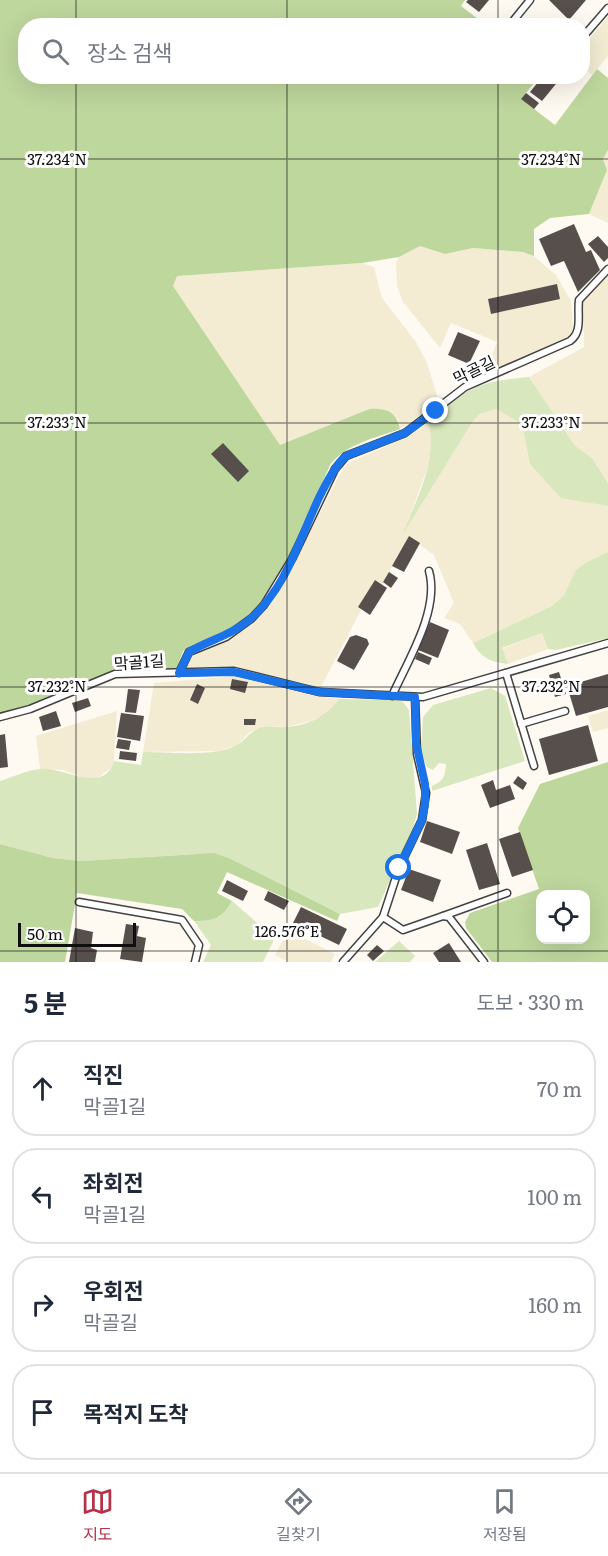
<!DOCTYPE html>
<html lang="ko">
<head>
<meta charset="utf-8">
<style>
  :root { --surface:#fff; --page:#f2f2f3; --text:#1f2937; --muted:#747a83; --line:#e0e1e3; --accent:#b63047 }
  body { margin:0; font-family:Literata,"Noto Sans KR",serif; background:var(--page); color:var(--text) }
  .controls { position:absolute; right:18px; bottom:18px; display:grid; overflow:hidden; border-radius:12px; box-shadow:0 6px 24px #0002 }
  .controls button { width:54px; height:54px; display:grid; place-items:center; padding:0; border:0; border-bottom:2px solid var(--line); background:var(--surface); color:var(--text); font:30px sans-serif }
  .scale { position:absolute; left:18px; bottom:15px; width:118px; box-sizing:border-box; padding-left:6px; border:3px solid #0f0f0f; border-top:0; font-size:16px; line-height:21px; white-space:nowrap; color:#0f0f0f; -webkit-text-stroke:4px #fff; paint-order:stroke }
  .stop { position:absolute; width:18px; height:18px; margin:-14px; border:4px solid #1a73e8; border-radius:50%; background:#fff }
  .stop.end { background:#1a73e8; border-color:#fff; box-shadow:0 2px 6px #0008 }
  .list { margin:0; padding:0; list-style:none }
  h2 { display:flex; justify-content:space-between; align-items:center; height:78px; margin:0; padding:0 24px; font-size:26px }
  h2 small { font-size:20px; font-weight:400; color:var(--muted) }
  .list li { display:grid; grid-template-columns:39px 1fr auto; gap:18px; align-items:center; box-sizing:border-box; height:96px; margin:0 12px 12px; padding:0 12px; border:2px solid var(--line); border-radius:24px }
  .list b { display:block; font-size:22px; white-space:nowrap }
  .list p { margin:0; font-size:20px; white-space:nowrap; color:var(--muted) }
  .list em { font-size:20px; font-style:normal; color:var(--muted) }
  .icon { flex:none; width:33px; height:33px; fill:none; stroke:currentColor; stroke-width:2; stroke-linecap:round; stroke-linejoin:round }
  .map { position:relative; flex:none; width:608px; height:962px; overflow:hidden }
  .search { position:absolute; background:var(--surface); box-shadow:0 6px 24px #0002; left:18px; right:18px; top:18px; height:66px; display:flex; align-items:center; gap:15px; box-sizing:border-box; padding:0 21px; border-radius:24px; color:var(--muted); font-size:22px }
  .sheet { height:510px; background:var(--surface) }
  nav { display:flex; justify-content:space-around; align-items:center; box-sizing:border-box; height:84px; border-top:2px solid var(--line); background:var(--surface); font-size:16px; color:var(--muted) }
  nav a { display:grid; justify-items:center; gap:3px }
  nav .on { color:var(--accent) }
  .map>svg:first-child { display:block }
  .farmland { fill:#f3ecd3 }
  .green { fill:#d8e7bd }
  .forest { fill:#bed79d; fill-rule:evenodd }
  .building { fill:#574f4c }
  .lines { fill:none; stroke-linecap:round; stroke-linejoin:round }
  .service-casing { stroke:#424242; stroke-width:9 }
  .service { stroke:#fff; stroke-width:6 }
  .route { stroke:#1a73e8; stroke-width:8 }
  .ticks { fill:none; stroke:#0f0f0f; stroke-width:1.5; stroke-opacity:0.45 }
  .labels { text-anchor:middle; stroke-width:6; stroke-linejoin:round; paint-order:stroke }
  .street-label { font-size:16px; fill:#0f0f0f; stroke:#fff }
  .ticks-label { font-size:15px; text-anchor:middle; fill:#0f0f0f; stroke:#fff; stroke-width:6; stroke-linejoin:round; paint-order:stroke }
</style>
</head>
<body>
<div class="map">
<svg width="608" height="962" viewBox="0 0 608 962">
  <rect width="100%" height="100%" fill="#fefaf2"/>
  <g class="farmland">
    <path d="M608 16V56L592 75 583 67V47Z"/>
    <path d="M608 150V223L589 214 607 170 603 159Z"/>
    <path d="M420 246 445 254 473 248 523 252 534 256 556 275 571 301 573 328 570 338 483 376 497 342 451 323 440 348 403 302 397 286 396 263 399 257Z"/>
    <path d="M362 263 374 267 382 298 416 342 427 363 439 402 400 429 398 419 369 409 280 445 173 286V280L177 276Z"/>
    <path d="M608 274V483L592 458 575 447 529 377 584 347 583 304 587 294Z"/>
    <path d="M496 409 522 424 530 464 588 502 608 506V552L587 562 564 595 552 606 473 643 460 624 444 618 454 603 434 555 409 537 382 584 375 580 358 607 361 610 320 689 242 669 185 670 188 661 196 653 231 640 259 618 284 582 340 474 348 463 410 436 428 422 432 436V455L405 530 473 421 480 414Z"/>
    <path d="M542 633 548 649 508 664 502 649Z"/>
    <path d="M236 676 314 696 339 699 330 712 311 721 286 727 263 726 249 733 236 746 218 751 143 752 154 683Z"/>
    <path d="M608 710V728L593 732 588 716Z"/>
    <path d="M117 711 114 761 112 767 96 779 90 780 63 770 40 769 36 736Z"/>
    <path d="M288 930 335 954 331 962H289L275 955Z"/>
  </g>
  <g class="green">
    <path d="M529 377 575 446 592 458 608 483V506L561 498 530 464 522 424 496 409 480 414 473 421 403 534C416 499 439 460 428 422 469 387 475 382 529 377Z"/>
    <path d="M608 552V638L556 650 548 649 542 633 502 648 508 664C491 662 481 658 473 643L552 606 564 595 576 570 587 562Z"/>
    <path d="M491 688 505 696 525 761 432 791V786C444 781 445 776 446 764L439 763 433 770 427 767 421 753 423 717 433 705Z"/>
    <path d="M339 699 396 700 403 702 409 710 417 814 412 832 378 907 340 914 231 859 195 854 81 861 53 858 0 844V781C13 777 27 770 40 769 64 766 103 796 114 761L141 765 143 752C167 752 215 757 235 746 245 741 250 731 261 727 268 725 277 728 284 727 306 727 327 716 339 699Z"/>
    <path d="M232 901 275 938 263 962H203L211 945 194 921C209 922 227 916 232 901Z"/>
    <path d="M399 941 415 956 410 962H375Z"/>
  </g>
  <g class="forest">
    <path d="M0 0H465L461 6 486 25 26 26V76L527 77 534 83 521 99 555 125 597 69 608 78V150L603 159 607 170 589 214 550 218 534 229V256L523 252 473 248 445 254 420 246 399 257 362 263 177 276 173 286 280 445 369 409C386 408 396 411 400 429 376 438 347 443 330 465 308 514 284 591 240 623 222 636 201 639 183 651L176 670 115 671 30 706 0 714Z"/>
    <path d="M608 762V962H492L466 928 465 922 470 913 539 889 518 828 540 784ZM540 894H586V939H540Z"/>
    <path d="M0 844 53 858 81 861 214 853 231 859 340 914 337 921 227 872 217 893 232 901C225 917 211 922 194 921L182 909 77 893 65 962H0Z"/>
  </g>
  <g class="building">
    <path d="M468 0H489L479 12 466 2Z"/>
    <path d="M549 0H586L569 20Z"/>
    <path d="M543 76H556L560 79 542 101 530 92Z"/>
    <path d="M526 93 539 103 534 109 521 99Z"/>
    <path d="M574 224 586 252 591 250 600 270 578 292 564 261 551 266 539 239Z"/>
    <path d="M598 236 608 247V258L604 262 588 244Z"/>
    <path d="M557 284 560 299 491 314 488 299Z"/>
    <path d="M458 332 480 341 469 364 448 355Z"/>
    <path d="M223 443 249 471 238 482 211 454Z"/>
    <path d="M409 536 420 543 404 572 392 566Z"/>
    <path d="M389 572 398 578 391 588 383 582Z"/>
    <path d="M375 580 387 588 370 615 358 607Z"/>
    <path d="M430 622 449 630 438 658 418 650Z"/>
    <path d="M356 635 367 639 369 644 354 670 337 661 350 637Z"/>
    <path d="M418 652 432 658 429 665 415 659Z"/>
    <path d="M559 672 566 694 555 697 549 675Z"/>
    <path d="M608 674V707L576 716 567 686Z"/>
    <path d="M232 679 248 682 245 693 230 689Z"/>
    <path d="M197 684 205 688 198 704 190 700Z"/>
    <path d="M128 689 140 690 136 713 125 712Z"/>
    <path d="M88 698 91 706 75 712 72 703Z"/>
    <path d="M56 711 61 726 43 731 39 717Z"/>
    <path d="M121 713 144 716 140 741 117 737Z"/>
    <path d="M244 719H256L255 725H244Z"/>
    <path d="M588 725 598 761 549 775 539 739Z"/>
    <path d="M5 734 8 767 0 768V735Z"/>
    <path d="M118 739 131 741 129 750 116 748Z"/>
    <path d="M120 751 137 753 136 761 119 759Z"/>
    <path d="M518 776 527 783 523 790 513 783Z"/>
    <path d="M493 780 496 790 510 785 515 799 490 808 481 785Z"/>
    <path d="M427 821 460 832 452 854 420 842Z"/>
    <path d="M520 832 533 870 512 877 499 839Z"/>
    <path d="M487 843 500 884 479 890 466 850Z"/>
    <path d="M409 869 441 880 433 902 401 890Z"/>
    <path d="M227 880 248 891 243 901 222 891Z"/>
    <path d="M268 891 289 901 284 910 264 900Z"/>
    <path d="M301 907 347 929 339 945 293 923Z"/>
    <path d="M126 924 139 926 137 936 146 938 142 962 120 959Z"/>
    <path d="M75 928 93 932 91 948 97 950 95 962H69Z"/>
    <path d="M449 943 461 962H439L433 953Z"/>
    <path d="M377 945 384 951 373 961 367 955Z"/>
  </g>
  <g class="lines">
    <defs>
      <g id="service">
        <path d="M509 26 530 0"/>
        <path d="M582 38 608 8"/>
        <path d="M179 673 189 652 226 637 252 618 264 605 292 559 335 469 346 456 405 433 465 387 570 341C583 332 577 314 579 300L608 269"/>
        <path d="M506 673 534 766"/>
        <path d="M392 696C408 660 440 610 429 571"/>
        <path d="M0 717 30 709 115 674 234 671 319 692 423 697 608 643"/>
        <path d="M521 724 565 711"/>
        <path d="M79 902 182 920 199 945 195 962"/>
        <path d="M443 916 507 893"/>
        <path d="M383 917 403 930 443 916 449 917 484 962"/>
        <path d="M343 962 383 917 399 868 422 820 426 793 417 754 415 697"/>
      </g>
    </defs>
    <use href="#service" class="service-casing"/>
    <use href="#service" class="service"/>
  </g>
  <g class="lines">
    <path class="route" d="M399 868 422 820 425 804V784L416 743 415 697 319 692 234 672 179 673 189 652C209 640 230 636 249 620 297 580 304 510 340 462L346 456 405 433 436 411"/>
  </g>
  <path class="ticks" d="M76 0V26M287 0V26M498 0V26M76 76V962M287 76V962M498 76V962M0 159H608M0 423H608M0 687H608M0 951H608"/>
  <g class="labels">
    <g class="street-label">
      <text transform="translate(474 370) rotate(-26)" y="6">막골길</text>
      <text transform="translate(139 662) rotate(-4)" y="6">막골1길</text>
    </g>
  </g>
  <g class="ticks-label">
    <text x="57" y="165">37.234°N</text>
    <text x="551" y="165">37.234°N</text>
    <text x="57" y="428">37.233°N</text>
    <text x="551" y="428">37.233°N</text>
    <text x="57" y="692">37.232°N</text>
    <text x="551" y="692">37.232°N</text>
    <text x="287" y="937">126.576°E</text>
  </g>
</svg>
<div class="controls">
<button><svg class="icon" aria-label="locate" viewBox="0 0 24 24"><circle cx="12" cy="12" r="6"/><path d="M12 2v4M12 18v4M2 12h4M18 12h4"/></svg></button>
</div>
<div class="scale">50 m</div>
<div class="stop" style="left:399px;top:868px"></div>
<div class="stop end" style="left:436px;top:411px"></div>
<div class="search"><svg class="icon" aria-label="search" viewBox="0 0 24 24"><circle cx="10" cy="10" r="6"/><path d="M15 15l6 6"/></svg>장소 검색</div>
</div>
<section class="sheet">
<h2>5 분<small>도보 · 330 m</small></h2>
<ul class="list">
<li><svg class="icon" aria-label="ahead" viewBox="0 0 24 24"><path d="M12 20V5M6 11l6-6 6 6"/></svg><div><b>직진</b><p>막골1길</p></div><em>70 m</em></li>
<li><svg class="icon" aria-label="left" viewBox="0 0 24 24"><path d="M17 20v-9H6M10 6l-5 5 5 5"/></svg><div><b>좌회전</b><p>막골1길</p></div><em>100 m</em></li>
<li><svg class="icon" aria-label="right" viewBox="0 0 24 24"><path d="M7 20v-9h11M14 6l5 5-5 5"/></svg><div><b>우회전</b><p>막골길</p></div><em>160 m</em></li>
<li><svg class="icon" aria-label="arrive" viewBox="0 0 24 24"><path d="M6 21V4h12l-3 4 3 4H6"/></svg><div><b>목적지 도착</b></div></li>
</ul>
</section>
<nav>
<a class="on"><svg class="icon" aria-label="map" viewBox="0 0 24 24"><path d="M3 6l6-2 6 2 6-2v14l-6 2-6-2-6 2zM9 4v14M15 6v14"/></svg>지도</a>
<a><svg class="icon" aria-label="directions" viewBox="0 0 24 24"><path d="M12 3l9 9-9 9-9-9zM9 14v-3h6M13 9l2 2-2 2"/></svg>길찾기</a>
<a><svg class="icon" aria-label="saved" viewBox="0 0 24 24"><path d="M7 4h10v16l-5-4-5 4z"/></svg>저장됨</a>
</nav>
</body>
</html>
